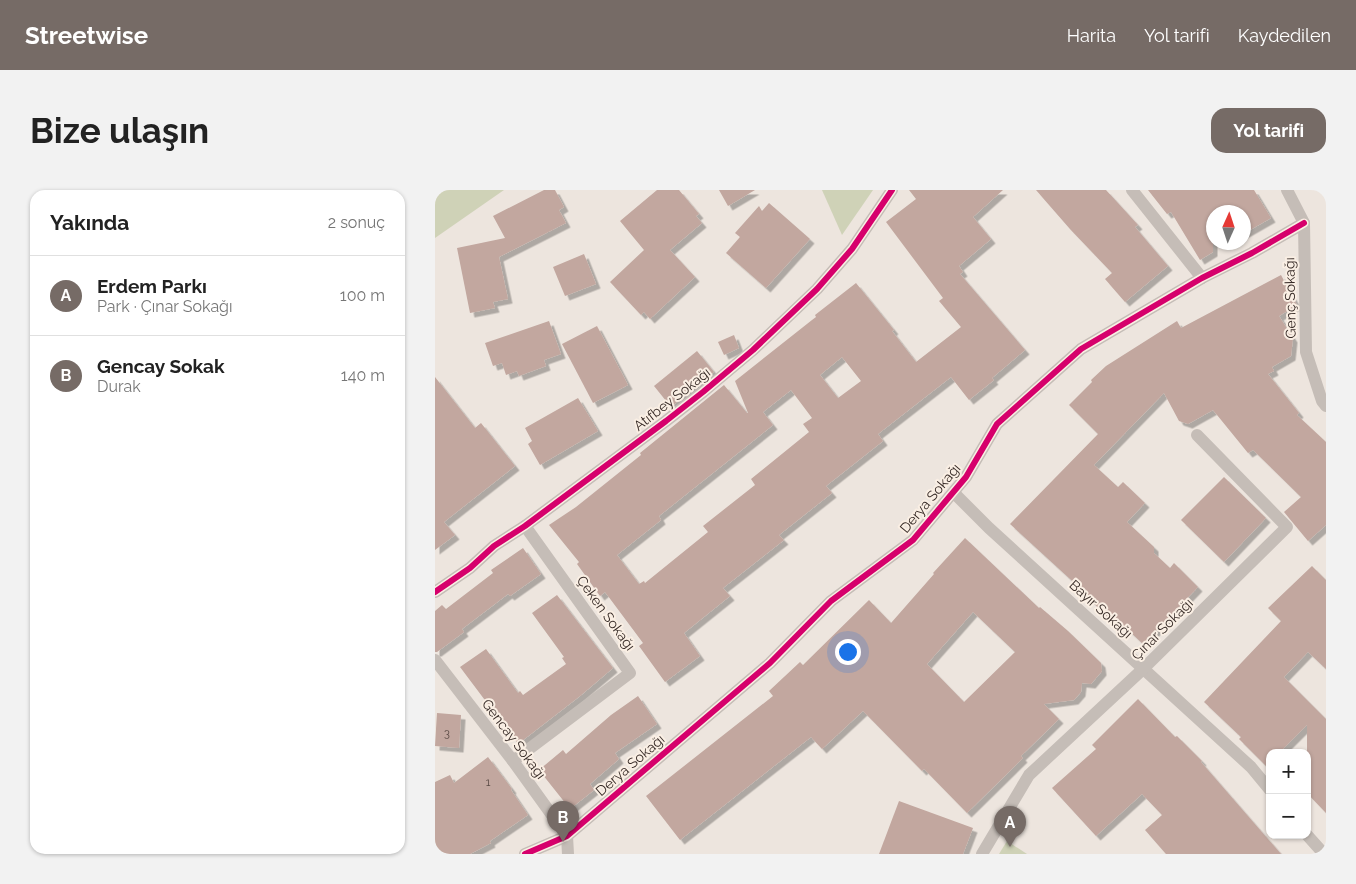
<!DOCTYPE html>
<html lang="tr">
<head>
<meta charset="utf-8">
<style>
  :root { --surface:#fff; --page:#f2f2f2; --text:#222; --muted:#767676; --line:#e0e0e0; --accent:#766b66 }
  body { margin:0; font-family:Raleway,sans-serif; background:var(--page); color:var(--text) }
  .controls { position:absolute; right:15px; bottom:15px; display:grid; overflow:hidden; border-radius:10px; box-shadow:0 1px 4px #0004 }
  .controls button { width:45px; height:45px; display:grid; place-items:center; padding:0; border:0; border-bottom:1px solid var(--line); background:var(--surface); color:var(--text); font:25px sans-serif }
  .compass { position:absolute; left:771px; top:15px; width:45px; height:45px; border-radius:50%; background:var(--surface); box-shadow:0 1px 4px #0004; rotate:3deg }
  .you { position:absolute; left:412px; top:461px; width:18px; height:18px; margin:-12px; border:4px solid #fff; border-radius:50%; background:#1a73e8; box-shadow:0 0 0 8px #1a73e833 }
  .badge { display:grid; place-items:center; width:32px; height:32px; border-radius:50%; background:var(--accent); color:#fff; font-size:16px; font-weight:700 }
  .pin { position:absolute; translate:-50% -41px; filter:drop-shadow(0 1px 2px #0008) }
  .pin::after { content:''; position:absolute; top:26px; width:18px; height:15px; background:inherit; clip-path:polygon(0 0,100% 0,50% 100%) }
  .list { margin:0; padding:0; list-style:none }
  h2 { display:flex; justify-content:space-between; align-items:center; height:65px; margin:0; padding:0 20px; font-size:21px }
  h2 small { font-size:16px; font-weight:400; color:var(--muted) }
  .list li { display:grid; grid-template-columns:32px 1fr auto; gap:15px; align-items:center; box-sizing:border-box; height:80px; padding:0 20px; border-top:1px solid var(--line) }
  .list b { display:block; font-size:19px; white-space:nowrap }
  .list p { margin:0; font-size:16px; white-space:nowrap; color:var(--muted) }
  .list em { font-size:16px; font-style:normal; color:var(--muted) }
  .map { position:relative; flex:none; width:891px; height:664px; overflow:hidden; border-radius:15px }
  header { display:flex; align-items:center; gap:30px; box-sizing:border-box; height:70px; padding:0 25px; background:var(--accent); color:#fff }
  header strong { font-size:24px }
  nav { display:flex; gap:28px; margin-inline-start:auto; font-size:18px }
  .intro { display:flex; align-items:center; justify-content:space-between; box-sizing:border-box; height:120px; padding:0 30px }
  h1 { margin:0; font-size:35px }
  .button { padding:12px 22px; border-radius:15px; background:var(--accent); color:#fff; font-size:18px; font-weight:700 }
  main { display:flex; gap:30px; padding:0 30px }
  aside { flex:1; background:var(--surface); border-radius:15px; box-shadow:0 1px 4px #0004 }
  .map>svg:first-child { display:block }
  .green { fill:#cfd2b7 }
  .building { fill:#c2a79f; fill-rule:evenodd; filter:url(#shadow) }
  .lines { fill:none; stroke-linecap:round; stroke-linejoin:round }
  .minor { stroke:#c5bdb7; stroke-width:12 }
  .cycleway-casing { stroke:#faefe4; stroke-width:9 }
  .cycleway { stroke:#d6006c; stroke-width:6 }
  .labels { text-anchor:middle; stroke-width:4; stroke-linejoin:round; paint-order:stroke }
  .number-label { font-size:11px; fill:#594944 }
  .street-label { font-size:14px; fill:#362a26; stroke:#faefe4 }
</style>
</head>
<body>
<header>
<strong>Streetwise</strong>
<nav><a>Harita</a><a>Yol tarifi</a><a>Kaydedilen</a></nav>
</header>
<div class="intro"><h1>Bize ulaşın</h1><a class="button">Yol tarifi</a></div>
<main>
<aside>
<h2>Yakında<small>2 sonuç</small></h2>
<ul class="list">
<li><span class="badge">A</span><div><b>Erdem Parkı</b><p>Park · Çınar Sokağı</p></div><em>100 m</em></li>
<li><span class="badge">B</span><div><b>Gencay Sokak</b><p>Durak</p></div><em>140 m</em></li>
</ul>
</aside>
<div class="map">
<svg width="891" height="664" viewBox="0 0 891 664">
  <defs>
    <filter id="shadow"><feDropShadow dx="4.5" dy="4.5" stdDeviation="0" flood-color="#0004"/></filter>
  </defs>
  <rect width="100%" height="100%" fill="#ede5de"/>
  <g class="green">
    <path d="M0 0H69L0 48Z"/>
    <path d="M387 0H438L407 45Z"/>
    <path d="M572 651 592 664H564Z"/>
  </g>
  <g class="building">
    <path d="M109 0H120L129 17 124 20 131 33 64 67 73 109 58 112 60 118 35 123 22 58 70 48 58 26Z"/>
    <path d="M222 0H244L264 24 261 26 267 33 235 60 260 87 215 129 209 122 206 125 175 92 209 60 185 31Z"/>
    <path d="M284 0H320L293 16Z"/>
    <path d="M474 0H568L538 27 556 49 524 76 528 82 525 84 590 160 557 188 559 190 534 210 516 187 443 244 448 251 391 296 397 303 344 345 349 350 288 398 295 406 249 443 265 466 230 492 204 456 208 453 170 402 165 406 142 374 144 372 114 335 141 317 206 265 205 263 289 195 312 223H313L300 191 377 130 381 127 380 125 421 93 459 140 457 141 481 172 526 137 504 111 508 108 451 32 481 9ZM407 167 426 191 403 208 385 185ZM356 200 377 228 368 234 374 242 316 289 320 295 268 336 273 342 210 393 209 391 204 394 182 365 226 330 224 326 338 235 328 222Z"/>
    <path d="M601 0H671L703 35 700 37 733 76 690 112 670 89 677 83 635 39Z"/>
    <path d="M713 0H819L836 28 808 44V22H778V62L765 70 736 22 732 24Z"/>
    <path d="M334 13 375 49 331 98 291 63 305 47 300 43 324 16 327 21Z"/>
    <path d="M149 64 161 94 130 106 118 77Z"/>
    <path d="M846 85 862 115 844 126 858 148 856 166 837 177 839 181 833 184 864 223 862 225 891 252V335L873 351 849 322 866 307 818 260 813 263 778 220 753 234 744 231 729 203 659 275 683 297 688 292 710 313 692 332 719 357V363L735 378 739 373 763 397 708 454 676 424 673 427 645 400 646 399 575 334 663 244 634 215 657 192 656 190 671 176 742 131 746 138Z"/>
    <path d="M114 131 126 164 109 170 111 176 84 186 82 181 71 185 67 173 58 176 50 153Z"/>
    <path d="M162 136 193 195 158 213 127 154Z"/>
    <path d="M299 145 304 158 289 165 283 152Z"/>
    <path d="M262 161 279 182 236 217 219 196Z"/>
    <path d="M0 187 40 238 46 233 80 276 9 332 20 345 0 360Z"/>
    <path d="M143 208 163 241 105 275 93 254 97 251 90 238Z"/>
    <path d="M789 287 831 328 789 372 746 330Z"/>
    <path d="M530 348 604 418 605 417 633 441 666 473 667 481 656 494 647 493 646 502 639 510 609 514 624 529 586 566 588 568 532 623 489 579 487 581 428 521 387 559 376 547 245 650 211 606 338 506 334 501 365 472 368 475 434 410 456 433 499 384 498 383ZM538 422 580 462 529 512 492 474Z"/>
    <path d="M88 358 106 384 75 406 73 404 27 439 29 442 2 462H0V421L7 415 11 419 58 383 56 380Z"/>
    <path d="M877 376 891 390V479L873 462 849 487 891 529V623L872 603V535L844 563H835V580L804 549 806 547 769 512 846 431 833 418Z"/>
    <path d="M122 405 178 478 145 506 83 554 25 477 51 459 83 503 85 501 88 505 131 474 127 468 129 467 97 423Z"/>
    <path d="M203 506 222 534 180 563 184 569 155 594 159 600 135 619 104 580 128 560 131 564 176 525Z"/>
    <path d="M703 509 740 547 742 546 767 571 766 572 846 664H731L710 640 727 625 707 604 661 646 617 598 661 559 657 555Z"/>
    <path d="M2 523 26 525 24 558 0 556Z"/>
    <path d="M53 567 77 599 76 600 93 625 55 651 56 653 35 664H0V592L15 585 19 593Z"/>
    <path d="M464 611 538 638 528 664H444Z"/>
  </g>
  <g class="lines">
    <g class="minor">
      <path d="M697 0 767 88"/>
      <path d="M852 0 869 33 871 162 887 211 891 216"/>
      <path d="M519 303 554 338 816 577 835 600"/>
      <path d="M0 402 35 378 59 356 90 336 231 231 268 202 318 160 382 99 417 59 457 0"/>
      <path d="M0 470 78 571 132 646"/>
      <path d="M78 571 195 483 90 336"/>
      <path d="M872 645 889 664"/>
      <path d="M132 646 133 664"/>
      <path d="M90 664 132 646 335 473 396 411 478 350 531 287 562 234 646 159 767 88 817 63 869 33"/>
      <path d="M547 664 594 585 708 479 852 337 762 245"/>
    </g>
    <defs>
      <g id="cycleway">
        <path d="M0 402 35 378 59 356 90 336 231 231 268 202 318 160 382 99 417 59 457 0"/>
        <path d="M90 664 132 646 335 473 396 411 478 350 531 287 562 234 646 159 767 88 817 63 869 33"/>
      </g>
    </defs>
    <use href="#cycleway" class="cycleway-casing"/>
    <use href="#cycleway" class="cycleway"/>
  </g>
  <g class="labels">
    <g class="number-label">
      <text x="12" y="547">3</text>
      <text x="53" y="596">1</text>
    </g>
    <g class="street-label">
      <text transform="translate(855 108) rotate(-91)" y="5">Genç Sokağı</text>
      <text transform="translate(237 209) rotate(-38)" y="5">Atıfbey Sokağı</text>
      <text transform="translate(495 308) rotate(-50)" y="5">Derya Sokağı</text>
      <text transform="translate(666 419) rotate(42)" y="5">Bayır Sokağı</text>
      <text transform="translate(171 423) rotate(54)" y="5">Çeken Sokağı</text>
      <text transform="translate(727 439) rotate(-45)" y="5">Çınar Sokağı</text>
      <text transform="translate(79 549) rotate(53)" y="5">Gencay Sokağı</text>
      <text transform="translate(195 575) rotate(-41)" y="5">Derya Sokağı</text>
    </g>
  </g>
</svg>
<div class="controls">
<button>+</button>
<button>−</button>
</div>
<svg class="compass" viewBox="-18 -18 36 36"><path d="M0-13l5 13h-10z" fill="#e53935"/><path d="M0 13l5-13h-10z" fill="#767676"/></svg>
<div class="you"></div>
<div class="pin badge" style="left:575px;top:657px">A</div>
<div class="pin badge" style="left:128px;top:652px">B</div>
</div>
</main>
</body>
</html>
